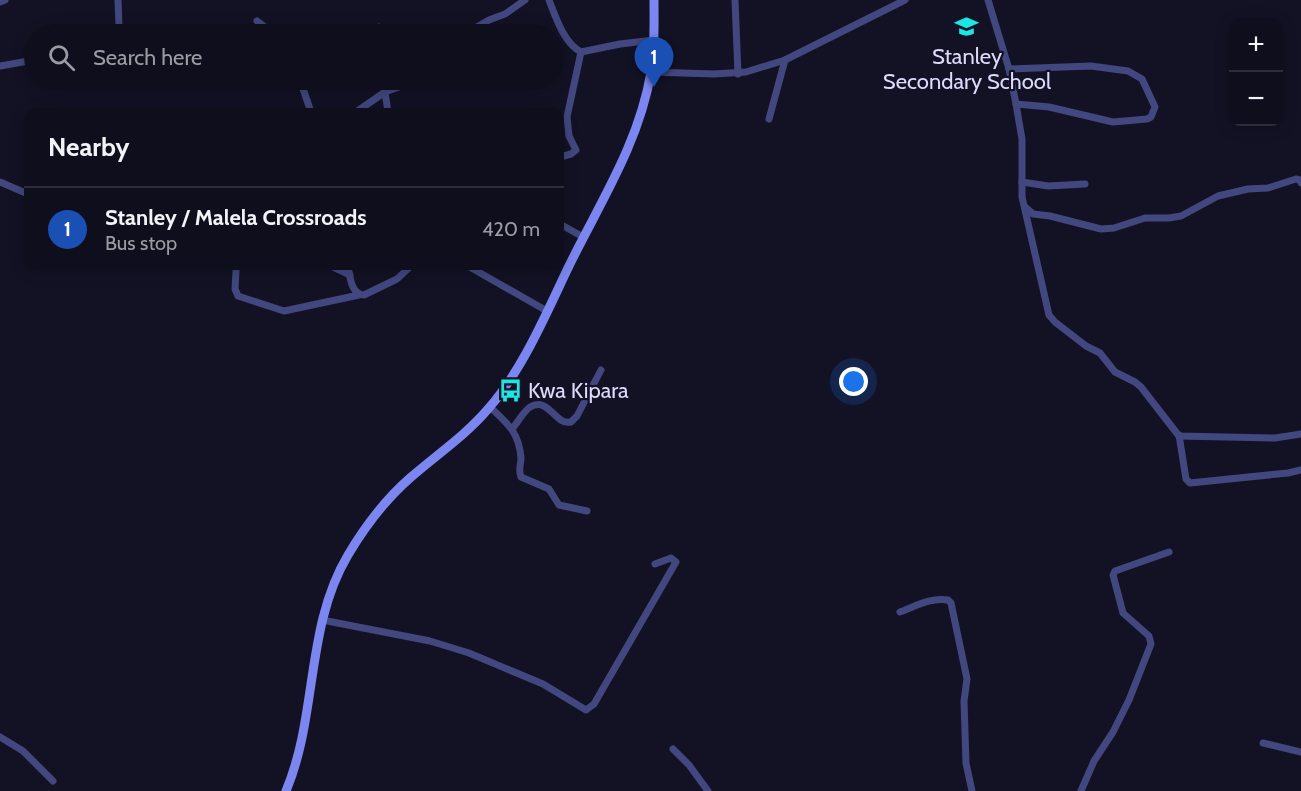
<!DOCTYPE html>
<html lang="en">
<head>
<meta charset="utf-8">
<style>
  :root { --surface:#0e0e1c; --page:#171725; --text:#f1f3f6; --muted:#9b9ca3; --line:#2e2e3b; --accent:#1ce6e3 }
  body { margin:0; font-family:Cabin,sans-serif; background:var(--page); color:var(--text) }
  .controls { position:absolute; right:18px; top:18px; display:grid; overflow:hidden; border-radius:12px; box-shadow:0 3px 15px #0003 }
  .controls button { width:54px; height:54px; display:grid; place-items:center; padding:0; border:0; border-bottom:2px solid var(--line); background:var(--surface); color:var(--text); font:30px sans-serif }
  .you { position:absolute; left:854px; top:382px; width:21px; height:21px; margin:-15px; border:4px solid #fff; border-radius:50%; background:#1a73e8; box-shadow:0 0 0 9px #1a73e833 }
  .badge { display:grid; place-items:center; width:39px; height:39px; border-radius:50%; background:var(--accent); color:#fff; font-size:20px; font-weight:700 }
  .pin { position:absolute; translate:-50% -50px; filter:drop-shadow(0 2px 3px #0008) }
  .pin::after { content:''; position:absolute; top:32px; width:21px; height:18px; background:inherit; clip-path:polygon(0 0,100% 0,50% 100%) }
  .list { margin:0; padding:0; list-style:none }
  h2 { display:flex; justify-content:space-between; align-items:center; height:78px; margin:0; padding:0 24px; font-size:26px }
  h2 small { font-size:20px; font-weight:400; color:var(--muted) }
  .list li { display:grid; grid-template-columns:39px 1fr auto; gap:18px; align-items:center; box-sizing:border-box; height:84px; padding:0 24px; border-top:2px solid var(--line) }
  .list b { display:block; font-size:22px; white-space:nowrap }
  .list p { margin:0; font-size:20px; white-space:nowrap; color:var(--muted) }
  .list em { font-size:20px; font-style:normal; color:var(--muted) }
  .icon { flex:none; width:33px; height:33px; fill:none; stroke:currentColor; stroke-width:2; stroke-linecap:round; stroke-linejoin:round }
  .map { position:relative; flex:none; width:1301px; height:791px; overflow:hidden }
  .search { position:absolute; background:var(--surface); box-shadow:0 3px 15px #0003; left:24px; top:24px; width:540px; height:66px; display:flex; align-items:center; gap:15px; box-sizing:border-box; padding:0 21px; border-radius:33px; color:var(--muted); font-size:22px }
  .panel { position:absolute; background:var(--surface); box-shadow:0 3px 15px #0003; left:24px; top:108px; width:540px; height:162px; border-radius:12px }
  .map>svg:first-child { display:block }
  .lines { fill:none; stroke-linecap:round; stroke-linejoin:round }
  .minor { stroke:#42477f; stroke-width:7 }
  .secondary { stroke:#7c86f0; stroke-width:9 }
  .labels { text-anchor:middle; stroke-width:4.5; stroke-linejoin:round; paint-order:stroke }
  .poi-label { font-size:22px; fill:#dbdbfb; stroke:#131225 }
</style>
</head>
<body>
<div class="map">
<svg width="1301" height="791" viewBox="0 0 1301 791">
  <rect width="100%" height="100%" fill="#131225"/>
  <g class="lines">
    <g class="minor">
      <path d="M549 0C556 18 564 43 581 52L620 44 654 40"/>
      <path d="M735 0 738 74"/>
      <path d="M988 0 1009 69 1016 104 1022 139V197L1049 315 1055 322 1086 346 1100 353 1115 372 1135 382 1141 387 1179 436 1275 438 1301 434"/>
      <path d="M0 2 5 0"/>
      <path d="M257 21 274 34"/>
      <path d="M117 34 119 26 118 0"/>
      <path d="M366 34 379 27 382 28 385 34"/>
      <path d="M465 34 489 20 505 14 525 0"/>
      <path d="M0 66 34 60"/>
      <path d="M1009 69 1091 66 1128 71 1142 79 1155 107 1151 117 1147 119 1113 122 1049 107 1016 104"/>
      <path d="M651 72 714 74 746 72 785 60 905 0"/>
      <path d="M306 80 301 83 311 112"/>
      <path d="M385 92 388 112"/>
      <path d="M356 112 385 92 399 87 402 83 401 80"/>
      <path d="M769 119 785 60"/>
      <path d="M560 157 571 154 576 150 569 136 567 117 581 52"/>
      <path d="M0 182 28 194"/>
      <path d="M1022 182 1048 186 1085 184"/>
      <path d="M1025 207 1033 214 1050 216 1101 229 1114 228 1145 218H1169L1181 216 1218 196 1248 189 1268 188 1296 179 1300 180 1301 183"/>
      <path d="M560 224 583 237"/>
      <path d="M331 266 350 275"/>
      <path d="M348 266C350 277 351 294 364 295L397 279 411 266"/>
      <path d="M468 266 547 311"/>
      <path d="M236 271 235 289 238 296 284 311 359 295"/>
      <path d="M490 407C508 424 519 432 521 458 521 465 518 470 521 477L549 489 559 505 587 511"/>
      <path d="M512 429C518 422 523 412 530 407 549 396 555 426 571 422L577 416 601 370"/>
      <path d="M1179 435 1186 479 1190 483 1288 473 1301 470"/>
      <path d="M900 612C916 606 931 597 948 600L951 603 967 679 964 701 966 763 972 791"/>
      <path d="M322 620 430 641 469 653 543 684 586 710 594 704 676 562 671 558 655 564"/>
      <path d="M0 737 23 751 53 781"/>
      <path d="M1263 743 1301 752"/>
      <path d="M673 749 689 765 708 791"/>
      <path d="M1081 791 1094 761 1113 732 1129 700 1151 644 1149 636 1123 613 1113 575 1115 571 1169 552"/>
    </g>
    <path class="secondary" d="M286 791C318 715 305 627 348 555 364 528 386 499 410 478 436 455 465 436 488 409 523 369 545 316 568 268 599 204 639 144 651 72 655 49 654 24 654 0"/>
  </g>
  <defs>
    <symbol id="school-bare" viewBox="-9 -9 18 18"><path d="M0-5L7-2L0 1L-7-2ZM-4 1L0 2.5L4 1V4Q0 6-4 4Z" fill="#1ce6e3" stroke="#131225" stroke-width="2.5" paint-order="stroke"/></symbol>
    <symbol id="bus-bare" viewBox="-9 -9 18 18"><path d="M-5-6H5V4H4V6H2V4H-2V6H-4V4H-5ZM-3.5-4V0h7V-4ZM-3.5 1.2v1.5H-2V1.2ZM2 1.2v1.5H3.5V1.2Z" fill="#1ce6e3" stroke="#131225" stroke-width="2.5" paint-order="stroke"/></symbol>
  </defs>
  <g fill-rule="evenodd">
    <use href="#school-bare" x="950" y="10" width="33" height="33"/>
    <use href="#bus-bare" x="494" y="374" width="33" height="33"/>
  </g>
  <g class="labels">
    <g class="poi-label">
      <text x="967" y="64">Stanley<tspan x="967" dy="25">Secondary School</tspan></text>
      <text x="528" y="398" text-anchor="start">Kwa Kipara</text>
    </g>
  </g>
</svg>
<div class="controls">
<button>+</button>
<button>−</button>
</div>
<div class="you"></div>
<div class="pin badge" style="left:654px;top:87px;background:#1a4fb4">1</div>
<div class="search"><svg class="icon" aria-label="search" viewBox="0 0 24 24"><circle cx="10" cy="10" r="6"/><path d="M15 15l6 6"/></svg>Search here</div>
<section class="panel">
<h2>Nearby<small></small></h2>
<ul class="list">
<li><span class="badge" style="background:#1a4fb4">1</span><div><b>Stanley / Malela Crossroads</b><p>Bus stop</p></div><em>420 m</em></li>
</ul>
</section>
</div>
</body>
</html>
